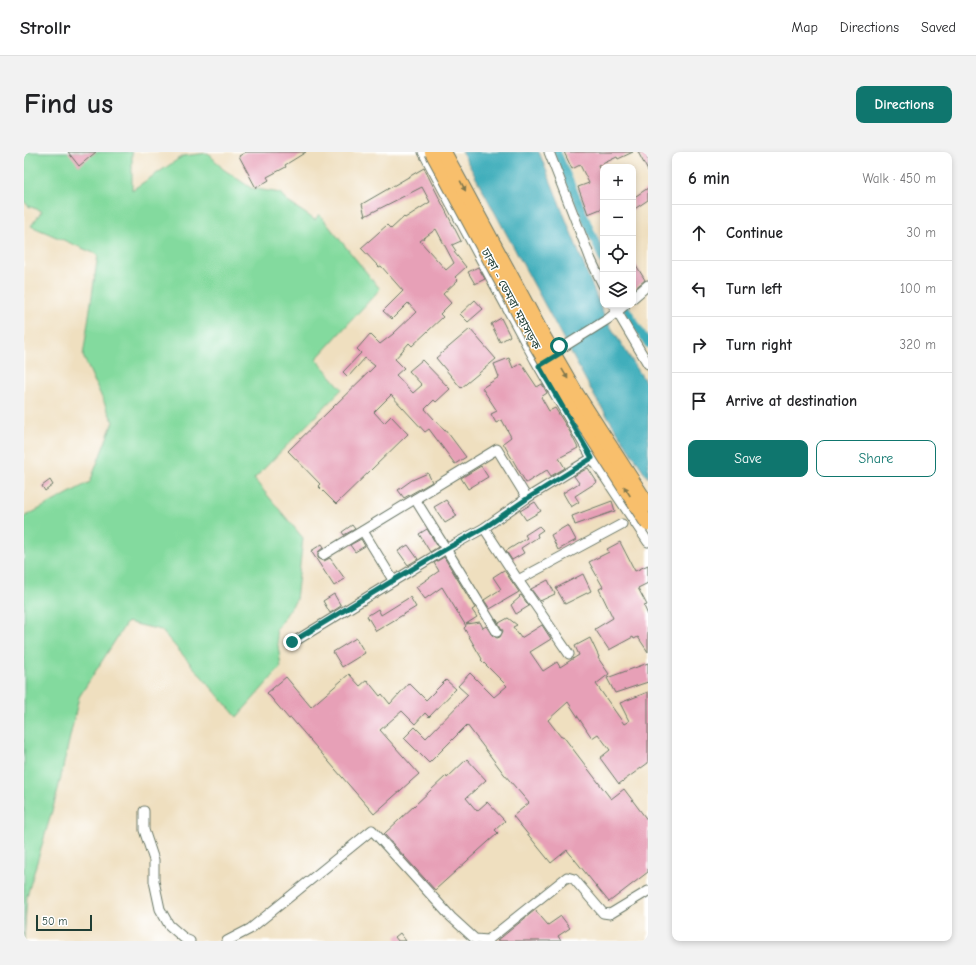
<!DOCTYPE html>
<html lang="en">
<head>
<meta charset="utf-8">
<style>
  :root { --surface:#fff; --page:#f2f2f2; --text:#202124; --muted:#757577; --line:#e0e0e0; --accent:#0f766e }
  body { margin:0; font-family:"Comic Neue","Noto Sans Bengali",sans-serif; background:var(--page); color:var(--text) }
  .controls { position:absolute; right:12px; top:12px; display:grid; overflow:hidden; border-radius:8px; box-shadow:0 2px 6px #0003 }
  .controls button { width:36px; height:36px; display:grid; place-items:center; padding:0; border:0; border-bottom:1px solid var(--line); background:var(--surface); color:var(--text); font:20px sans-serif }
  .scale { position:absolute; left:12px; bottom:10px; width:56px; box-sizing:border-box; padding-left:4px; border:2px solid #1f3d34; border-top:0; font-size:11px; line-height:14px; white-space:nowrap; color:#1f3d34; -webkit-text-stroke:3px #fff; paint-order:stroke }
  .stop { position:absolute; width:12px; height:12px; margin:-9px; border:3px solid #0f766e; border-radius:50%; background:#fff }
  .stop.end { background:#0f766e; border-color:#fff; box-shadow:0 1px 4px #0008 }
  .list { margin:0; padding:0; list-style:none }
  h2 { display:flex; justify-content:space-between; align-items:center; height:52px; margin:0; padding:0 16px; font-size:17px }
  h2 small { font-size:13px; font-weight:400; color:var(--muted) }
  .list li { display:grid; grid-template-columns:26px 1fr auto; gap:12px; align-items:center; box-sizing:border-box; height:56px; padding:0 16px; border-top:1px solid var(--line) }
  .list b { display:block; font-size:15px; white-space:nowrap }
  .list em { font-size:13px; font-style:normal; color:var(--muted) }
  .actions { display:flex; gap:8px; padding:12px 16px }
  .actions a { flex:1; padding:9px 0; border:1px solid var(--accent); border-radius:8px; text-align:center; font-size:14px; color:var(--accent) }
  .actions .main { background:var(--accent); color:#fff }
  .icon { flex:none; width:22px; height:22px; fill:none; stroke:currentColor; stroke-width:2; stroke-linecap:round; stroke-linejoin:round }
  .map { position:relative; flex:none; width:624px; height:789px; overflow:hidden; border-radius:8px }
  header { display:flex; align-items:center; gap:24px; box-sizing:border-box; height:56px; padding:0 20px; background:var(--surface); border-bottom:1px solid var(--line) }
  header strong { font-size:19px }
  nav { display:flex; gap:22px; margin-inline-start:auto; font-size:14px }
  .intro { display:flex; align-items:center; justify-content:space-between; box-sizing:border-box; height:96px; padding:0 24px }
  h1 { margin:0; font-size:28px }
  .button { padding:10px 18px; border-radius:8px; background:var(--accent); color:#fff; font-size:14px; font-weight:700 }
  main { display:flex; gap:24px; padding:0 24px }
  aside { flex:1; background:var(--surface); border-radius:8px; box-shadow:0 2px 6px #0003 }
  .map>svg:first-child { display:block }
  .green { fill:#83da9e; stroke:#518c69 }
  .water { fill:#3faebb; stroke:#2f7678 }
  .lines { fill:none; stroke-linecap:round; stroke-linejoin:round }
  .canal { stroke:#3faebb; stroke-width:8 }
  .building { fill:#e7a0b7; fill-rule:evenodd }
  .minor-casing { stroke:#687665; stroke-width:11 }
  .minor { stroke:#fff; stroke-width:9 }
  .primary-bridge-casing { stroke:#687665; stroke-width:16; stroke-linecap:butt }
  .primary-bridge { stroke:#f8bf6c; stroke-width:14 }
  .oneway { fill:#81784d }
  .route { stroke:#0f766e; stroke-width:5 }
  .labels { text-anchor:middle; stroke-width:3; stroke-linejoin:round; paint-order:stroke }
  .street-label { font-size:12px; fill:#1f3d34; stroke:#fff }
</style>
</head>
<body>
<header>
<strong>Strollr</strong>
<nav><a>Map</a><a>Directions</a><a>Saved</a></nav>
</header>
<div class="intro"><h1>Find us</h1><a class="button">Directions</a></div>
<main>
<div class="map">
<svg width="624" height="789" viewBox="0 0 624 789">
  <rect width="100%" height="100%" fill="#fff"/>
  <filter id="ink" filterUnits="userSpaceOnUse"><feTurbulence type="fractalNoise" baseFrequency=".025" numOctaves="2"/><feDisplacementMap in="SourceGraphic" scale="8" xChannelSelector="R" yChannelSelector="G"/><feConvolveMatrix kernelMatrix="1 2 1 2 8 2 1 2 1" color-interpolation-filters="sRGB"/></filter>
  <filter id="wash" filterUnits="userSpaceOnUse"><feTurbulence type="fractalNoise" baseFrequency=".012" numOctaves="4" result="noise"/><feDisplacementMap in="SourceGraphic" scale="16" xChannelSelector="R" yChannelSelector="G"/><feGaussianBlur stdDeviation="0.9" result="paint"/><feColorMatrix in="noise" values="0 0 0 0 0 0 0 0 0 0 0 0 0 0 0 0 0 1.4 0 .05"/><feComposite in="paint" operator="in"/></filter>
  <g filter="url(#wash)">
    <rect width="100%" height="100%" fill="#efdfbf"/>
    <path class="green" d="M0 0H108V38L159 4 184 1 199 17 227 36 256 41 264 50 291 68 295 62 356 137 292 207 318 237 230 327 279 386 272 448 252 478 257 515 213 565 137 478 103 470 55 545 33 642 3 744 0 789V365L66 330 89 270 59 204 74 103 7 74 18 59 4 54 0 49Z"/>
    <path class="water" d="M438 0H515L581 166 624 234V326L572 247Z"/>
    <g class="lines">
      <g class="canal">
        <path d="M533 0 579 108"/>
        <path d="M603 158 624 192"/>
      </g>
    </g>
    <g id="blocks">
      <g class="building">
        <path d="M44 0H72L55 14Z"/>
        <path d="M222 0H282L261 13 262 15 243 25 245 28 232 36 215 4Z"/>
        <path d="M540 0H609L594 7 593 5 574 14 579 25V56L564 62 554 35 565 31 556 13 548 17Z"/>
        <path d="M614 0H624V19Z"/>
        <path d="M400 16 437 89 428 93 432 99 430 100 442 115 431 125 434 128 419 142 427 151 416 162 419 165 388 194 385 191 371 207 380 216 372 223 389 241 398 233 385 219 398 208 426 237 412 250 410 248 401 257 420 278 421 277 442 305 431 312 405 277 401 280 367 243 350 260 360 271 367 264 384 282 312 352 294 334 296 332 264 299 351 214 341 206 324 225 319 220 337 201 333 197 346 182 356 192 369 182 392 160 384 151 368 167 359 159 379 139 357 114 355 115 337 96 363 73 367 77 380 65 381 66 406 50 398 35 341 64 338 52ZM412 77 430 111 422 118 396 89Z"/>
        <path d="M624 36V48L609 58V46Z"/>
        <path d="M609 108 621 128 609 138Z"/>
        <path d="M454 115 461 127 451 132 444 120Z"/>
        <path d="M451 148 459 157 444 170 436 162Z"/>
        <path d="M477 166 486 184 476 190 467 172Z"/>
        <path d="M446 177 472 207 437 236 412 206Z"/>
        <path d="M485 206 489 216 497 211 513 235 518 232 523 241 517 245 525 259 531 256 546 280 554 296 535 306 541 316 527 324 523 318 502 331 479 291 487 285 478 268 472 271 467 262 473 259 458 236 475 225 470 212Z"/>
        <path d="M457 314 464 325 444 337 437 326Z"/>
        <path d="M564 316 573 330 551 344 555 350 547 355 539 341 555 331 550 324Z"/>
        <path d="M404 321 408 330 380 346 374 338 388 328Z"/>
        <path d="M26 328 29 333 21 339 18 334Z"/>
        <path d="M422 348 433 364 421 371 410 355Z"/>
        <path d="M588 349 591 359 551 373 548 364Z"/>
        <path d="M511 350 517 359 502 368 496 359Z"/>
        <path d="M328 373 331 377 320 383 318 380Z"/>
        <path d="M544 373 552 388 534 398 527 383Z"/>
        <path d="M515 374 519 378 513 382 514 385 497 396 500 401 488 408 482 399 503 386 501 383Z"/>
        <path d="M403 377 414 395 406 400 395 382Z"/>
        <path d="M337 387 341 394 331 400 326 393Z"/>
        <path d="M596 390 611 419 624 413V431L614 436 623 453 620 454 624 463V500L614 485 610 487 609 485 585 498 571 477 589 466 575 437 579 435 565 410 585 400 583 397Z"/>
        <path d="M298 392 300 395 294 400V406L300 409 306 406 321 427 310 434 287 399Z"/>
        <path d="M384 393 394 407 384 413 374 399Z"/>
        <path d="M420 405 451 456 448 458 453 465 442 472 456 470 459 476 462 474 468 483 473 486 476 485 479 479 472 467 475 471 484 466 493 473 489 475 497 486 518 473 527 487 506 500 519 519 533 510 536 515 555 503 551 494 566 486 575 505 574 506 585 522 572 532 600 572 605 569 596 551 624 540V611L595 632 576 606 586 598 574 582 568 586 544 550 524 568 537 585 539 584 587 647 600 637 624 669V720L585 750 543 698 527 711 489 664 505 651 480 622 443 573 405 611 380 586 391 575 402 586 444 543 434 534 446 521 470 545 483 534 457 508 458 507 440 476 442 474 418 435 401 447 392 435 415 419 410 411Z"/>
        <path d="M480 418 495 440 466 457 460 448 477 437 469 425Z"/>
        <path d="M559 422 567 439 541 452 532 436Z"/>
        <path d="M524 428 531 442 516 449 507 437Z"/>
        <path d="M310 442 317 454 306 461 299 449Z"/>
        <path d="M497 443 505 454 492 462 487 453 496 445 495 444Z"/>
        <path d="M386 445 392 455 352 479 343 464 354 457 357 463Z"/>
        <path d="M332 486 341 501 318 515 309 500Z"/>
        <path d="M624 511V530L591 541 583 526Z"/>
        <path d="M325 522 336 534 343 528 356 544 358 542 366 552 385 531 402 548 422 528 432 537 405 565 401 561 391 572 378 559 356 578 395 622 350 662 267 566 265 567 243 541 262 525 287 555Z"/>
        <path d="M443 607 462 628 442 646 453 659 463 650 481 669 471 678 474 681 411 738 360 682 422 624 423 626Z"/>
        <path d="M511 758 524 773 537 764 546 776 534 784 537 789H473Z"/>
        <path d="M376 781 382 789H374L371 785Z"/>
      </g>
    </g>
  </g>
  <g filter="url(#ink)">
    <use href="#blocks" fill-opacity="0" stroke="#687665" stroke-width="1"/>
    <g class="lines">
      <defs>
        <g id="minor">
          <path d="M399 0 511 208 568 306 624 390"/>
          <path d="M525 0 567 108 579 133"/>
          <path d="M609 146 624 133"/>
          <path d="M589 153 624 212"/>
          <path d="M524 201 535 194 538 196 541 194 584 167 601 153"/>
          <path d="M460 376 494 428 545 502"/>
          <path d="M339 379 369 428"/>
          <path d="M299 403 473 297 503 346"/>
          <path d="M494 428 598 372"/>
          <path d="M473 480 422 397 460 376 503 346 568 306"/>
          <path d="M268 491 422 397 391 347"/>
          <path d="M120 659V678L130 708V729L136 757 145 773 161 787 166 789"/>
          <path d="M203 789 226 777 348 678 427 765 451 787 464 788 543 725 550 727 579 761 586 762 624 739"/>
        </g>
      </defs>
      <use href="#minor" class="minor-casing"/>
      <use href="#minor" class="minor"/>
      <defs>
        <g id="primary-bridge">
          <path d="M408 0 512 193 544 247 624 372"/>
          <path d="M420 0 521 187 552 241 624 353"/>
        </g>
      </defs>
      <use href="#primary-bridge" class="primary-bridge-casing"/>
      <use href="#primary-bridge" class="primary-bridge"/>
    </g>
    <defs><path id="oneway-solid" d="M-6-.8H1V-3.2L6.5 0L1 3.2V.8H-6Z"/></defs>
    <g class="oneway">
      <use href="#oneway-solid" transform="translate(439 34) rotate(62)"/>
      <use href="#oneway-solid" transform="translate(541 222) rotate(59)"/>
      <use href="#oneway-solid" transform="translate(603 339) rotate(-123)"/>
    </g>
  </g>
  <g class="lines" filter="url(#ink)">
    <path class="route" d="M268 490 370 428 422 397 460 376 504 346 568 306 515 214 538 200V196L535 194"/>
  </g>
  <g class="labels">
    <g class="street-label">
      <text transform="translate(487 147) rotate(62)" y="4">ঢাকা - ডেমরা মহাসড়ক</text>
    </g>
  </g>
</svg>
<div class="controls">
<button>+</button>
<button>−</button>
<button><svg class="icon" aria-label="locate" viewBox="0 0 24 24"><circle cx="12" cy="12" r="6"/><path d="M12 2v4M12 18v4M2 12h4M18 12h4"/></svg></button>
<button><svg class="icon" aria-label="layers" viewBox="0 0 24 24"><path d="M12 4l9 5-9 5-9-5zM3 14l9 5 9-5"/></svg></button>
</div>
<div class="scale">50 m</div>
<div class="stop" style="left:535px;top:194px"></div>
<div class="stop end" style="left:268px;top:490px"></div>
</div>
<aside>
<h2>6 min<small>Walk · 450 m</small></h2>
<ul class="list">
<li><svg class="icon" aria-label="ahead" viewBox="0 0 24 24"><path d="M12 20V5M6 11l6-6 6 6"/></svg><div><b>Continue</b></div><em>30 m</em></li>
<li><svg class="icon" aria-label="left" viewBox="0 0 24 24"><path d="M17 20v-9H6M10 6l-5 5 5 5"/></svg><div><b>Turn left</b></div><em>100 m</em></li>
<li><svg class="icon" aria-label="right" viewBox="0 0 24 24"><path d="M7 20v-9h11M14 6l5 5-5 5"/></svg><div><b>Turn right</b></div><em>320 m</em></li>
<li><svg class="icon" aria-label="arrive" viewBox="0 0 24 24"><path d="M6 21V4h12l-3 4 3 4H6"/></svg><div><b>Arrive at destination</b></div></li>
</ul>
<div class="actions"><a class="main">Save</a><a>Share</a></div>
</aside>
</main>
</body>
</html>
